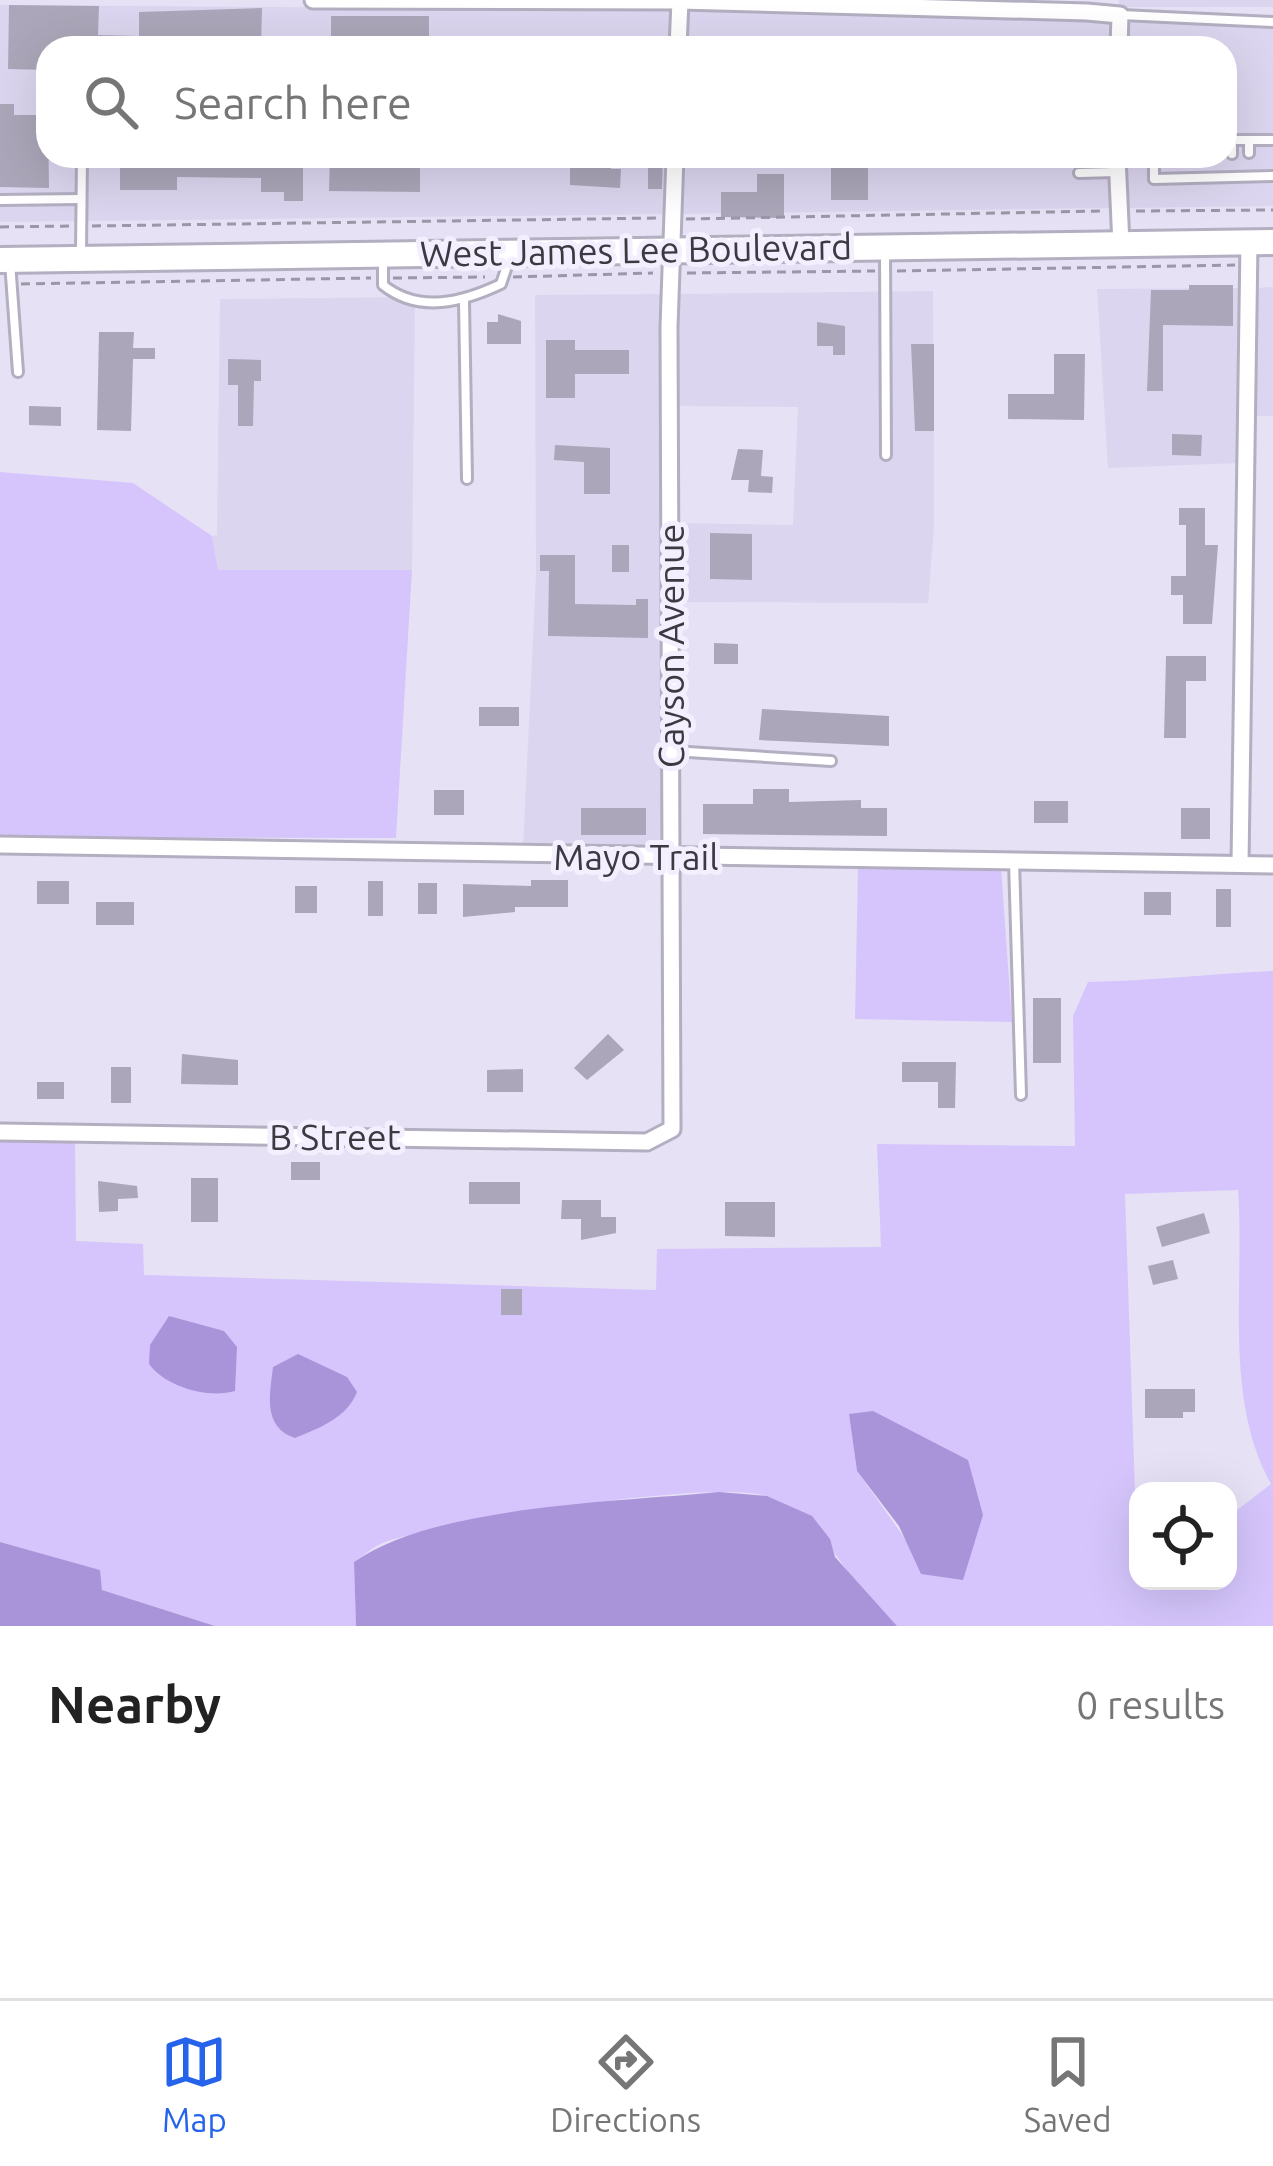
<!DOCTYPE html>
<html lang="en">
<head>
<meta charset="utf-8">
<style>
  :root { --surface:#fff; --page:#f2f2f2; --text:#222; --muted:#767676; --line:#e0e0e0; --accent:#2563eb }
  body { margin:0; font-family:Ubuntu,sans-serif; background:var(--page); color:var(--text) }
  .controls { position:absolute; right:36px; bottom:36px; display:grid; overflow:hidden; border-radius:24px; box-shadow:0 12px 48px #0002 }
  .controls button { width:108px; height:108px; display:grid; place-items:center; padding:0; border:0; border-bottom:3px solid var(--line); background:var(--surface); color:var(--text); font:60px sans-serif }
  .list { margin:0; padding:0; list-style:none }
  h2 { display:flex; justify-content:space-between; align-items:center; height:156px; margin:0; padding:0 48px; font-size:51px }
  h2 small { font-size:39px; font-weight:400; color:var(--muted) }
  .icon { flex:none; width:66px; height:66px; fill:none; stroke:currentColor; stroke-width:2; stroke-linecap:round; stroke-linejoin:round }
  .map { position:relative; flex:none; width:1273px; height:1626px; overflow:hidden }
  .search { position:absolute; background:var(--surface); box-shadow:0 12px 48px #0002; left:36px; right:36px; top:36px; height:132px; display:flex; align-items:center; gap:30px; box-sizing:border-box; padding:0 42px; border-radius:36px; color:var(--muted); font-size:45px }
  .sheet { height:372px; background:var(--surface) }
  nav { display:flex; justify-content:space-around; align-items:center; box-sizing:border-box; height:168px; border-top:3px solid var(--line); background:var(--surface); font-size:33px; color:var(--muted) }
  nav a { display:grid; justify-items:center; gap:6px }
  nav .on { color:var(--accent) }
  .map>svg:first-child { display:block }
  .built { fill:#dcd5ef }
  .green { fill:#d5c5fc; fill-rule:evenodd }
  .water { fill:#a993d9 }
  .building { fill:#aba6b9 }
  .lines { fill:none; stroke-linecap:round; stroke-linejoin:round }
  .service-casing { stroke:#b3aec0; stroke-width:14 }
  .minor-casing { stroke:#b3aec0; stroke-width:21 }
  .primary-casing { stroke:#b3aec0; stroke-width:30 }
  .path { stroke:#9b97a6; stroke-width:3; stroke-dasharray:9 6; stroke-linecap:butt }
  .service { stroke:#fff; stroke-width:8 }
  .minor { stroke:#fff; stroke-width:15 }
  .primary { stroke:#fff; stroke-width:24 }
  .labels { text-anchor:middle; stroke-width:10; stroke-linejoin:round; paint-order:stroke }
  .street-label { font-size:36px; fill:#3c3941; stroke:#f3efff }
</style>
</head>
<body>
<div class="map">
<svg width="1273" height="1626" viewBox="0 0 1273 1626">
  <rect width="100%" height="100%" fill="#e6e1f5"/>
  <g class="built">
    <rect x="1119" y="0" width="154" height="7"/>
    <path d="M0 5 669 10V48H48V156H667L666 214 0 222Z"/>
    <path d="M687 10 1112 23V48H685Z"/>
    <path d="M1126 23H1273V206L1123 208 1124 156H1225V48H1126Z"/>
    <path d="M682 156H1109V208L680 214Z"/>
    <path d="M1273 287V416H1254L1256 288Z"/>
    <path d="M1241 288 1239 463 1108 468 1097 289Z"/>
    <path d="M933 291 934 527 928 603 679 602 678 523 793 525 798 407 678 406V294Z"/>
    <path d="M663 294 664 848H523L536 576 535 295Z"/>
    <path d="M415 297 412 570H218L212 536 217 535 220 299Z"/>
  </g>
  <g class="green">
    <path d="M0 472 133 483 212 536 218 570H412L396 838 0 837Z"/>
    <path d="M858 867 1001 868 1012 1022 855 1019Z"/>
    <path d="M1273 971V1626H897C887 1614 875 1605 865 1593 831 1555 822 1519 769 1497 718 1477 444 1522 385 1542 374 1546 364 1555 354 1562L356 1626H215L102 1590 99 1570 0 1542V1140H75L76 1241 143 1244 144 1275 656 1290 657 1249 881 1247 877 1144 1075 1146 1073 1016 1088 982C1151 981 1210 974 1273 971ZM1238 1190C1245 1285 1223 1398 1271 1484L1228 1517V1581H1138L1125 1194ZM849 1414 949 1579 915 1553 857 1471Z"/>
  </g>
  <g class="water">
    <path d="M169 1316 224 1331 237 1347 235 1391C208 1399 166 1387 149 1364L150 1345Z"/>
    <path d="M298 1354 347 1377 357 1392C347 1418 319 1428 295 1438 262 1427 270 1394 273 1367Z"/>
    <path d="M873 1411 968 1460 983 1515 963 1580 921 1574 899 1526 857 1471 849 1414Z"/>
    <path d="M719 1492 767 1496 812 1516 830 1539 835 1557 897 1626H356L354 1562C435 1505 619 1502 719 1492Z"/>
    <path d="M0 1542 100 1570 102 1590 215 1626H0Z"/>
  </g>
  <g class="building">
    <path d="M9 5 99 6 98 35 139 36V12L262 8 261 48H48V70L8 69Z"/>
    <path d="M331 16H429V46L331 48Z"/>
    <path d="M0 104H14V115H48L49 188 0 187Z"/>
    <path d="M120 156H251V162L288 163V156H303V201H284V192H261V178L177 177V190H120Z"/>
    <path d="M330 156H372V166H394V156H420V192L329 191Z"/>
    <path d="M570 156H611V169H621L620 188 570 185Z"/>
    <path d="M648 156H663L662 189H648Z"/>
    <rect x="831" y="159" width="37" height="41"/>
    <path d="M757 174H784V218L721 217V192H757Z"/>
    <path d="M1189 285H1233V326L1163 325V391H1147L1151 290H1189Z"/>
    <path d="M498 314 521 321V344H487V322H498Z"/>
    <path d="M817 322 845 326V355H833V346H817Z"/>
    <path d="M99 332H134L133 348H155V359H133L131 431 97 430Z"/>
    <path d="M546 340H575V350H629V374H575V398H546Z"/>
    <path d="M911 344H934V431H915Z"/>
    <path d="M1054 354H1085L1084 420 1008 419V394H1054Z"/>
    <path d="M228 359 261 360V381H254L253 426H238V385H228Z"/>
    <path d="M29 406 61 407V426L29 425Z"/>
    <path d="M1172 434 1202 435 1201 456 1172 455Z"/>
    <path d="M555 445 610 448V494H584V462L554 460Z"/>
    <path d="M738 449 763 450 761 476 773 477 772 493 748 492 749 480H731Z"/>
    <path d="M1179 508H1205V545H1218L1212 624H1183V595H1171V576H1186V525H1179Z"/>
    <path d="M710 533 752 534V580L710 579Z"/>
    <rect x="612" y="545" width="17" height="27"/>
    <path d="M540 555H575V604L636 605V599H648V638L548 636 549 571H540Z"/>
    <path d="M714 643 738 644V664H714Z"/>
    <path d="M1166 656H1206V681H1186V738H1164Z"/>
    <rect x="479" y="707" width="40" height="19"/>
    <path d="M762 709 889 716V746L759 740Z"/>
    <path d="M753 789H789V802L861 800V808H887V836L703 834V804H753Z"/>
    <rect x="434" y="790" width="30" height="25"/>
    <rect x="1034" y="801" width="34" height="22"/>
    <rect x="581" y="808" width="65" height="27"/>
    <rect x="1181" y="808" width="29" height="31"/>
    <path d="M531 880H568V907H515V912L463 917V884L531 886Z"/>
    <rect x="37" y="881" width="32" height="23"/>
    <rect x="368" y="881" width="15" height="35"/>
    <rect x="418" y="883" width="19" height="31"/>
    <rect x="295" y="886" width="22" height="27"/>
    <rect x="1216" y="889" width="15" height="38"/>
    <rect x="1144" y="892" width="27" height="23"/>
    <rect x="96" y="902" width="38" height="23"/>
    <rect x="1033" y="998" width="28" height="65"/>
    <path d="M608 1034 624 1050 587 1080 574 1068Z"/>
    <path d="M182 1054 238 1060V1085L181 1084Z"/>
    <path d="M902 1062H956L955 1108H938V1082H902Z"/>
    <rect x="111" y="1067" width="20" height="36"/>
    <path d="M523 1069V1092H487V1070Z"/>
    <rect x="37" y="1082" width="27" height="17"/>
    <rect x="291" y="1162" width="29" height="18"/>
    <rect x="191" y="1178" width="27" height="44"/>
    <path d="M98 1181 137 1186 138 1198 118 1199V1211L99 1212Z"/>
    <rect x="469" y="1182" width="51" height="22"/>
    <path d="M562 1200H601V1217H616V1233L581 1240V1219H561Z"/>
    <path d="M725 1202H775V1237L725 1236Z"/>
    <path d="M1204 1213 1210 1233 1162 1247 1156 1227Z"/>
    <path d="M1173 1260 1178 1279 1153 1285 1148 1266Z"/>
    <rect x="501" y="1289" width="21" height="26"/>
    <path d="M1145 1389H1195V1412H1183V1418H1145Z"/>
  </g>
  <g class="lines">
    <defs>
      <g id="service">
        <path d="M1121 15 1273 22"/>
        <path d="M1225 140H1273"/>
        <path d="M1232 140V154"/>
        <path d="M1249 140V153"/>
        <path d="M1154 156V179L1273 176"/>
        <path d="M1079 173 1116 172"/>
        <path d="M0 200 81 199"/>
        <path d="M885 249 886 455"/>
        <path d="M81 252 82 156"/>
        <path d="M383 261V285C419 314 463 302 501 284L509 260"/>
        <path d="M10 262 18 372"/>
        <path d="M464 301 467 479"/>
        <path d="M672 751 831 761"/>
        <path d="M1014 861 1021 1095"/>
      </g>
      <g id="minor">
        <path d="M313 0 680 1 1087 12 1120 15 1119 48"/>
        <path d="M678 48 680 1"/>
        <path d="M1117 156 1121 245"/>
        <path d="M0 845 1273 865"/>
        <path d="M1240 864 1249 242"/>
        <path d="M0 1132 647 1142 672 1129 669 327 675 156"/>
      </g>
      <path id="primary" d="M0 260 1273 242"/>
    </defs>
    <use href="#service" class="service-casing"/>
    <use href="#minor" class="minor-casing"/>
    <use href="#primary" class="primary-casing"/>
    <g class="path">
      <path d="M1136 211 1273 210"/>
      <path d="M686 219 1102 211"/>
      <path d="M92 226 658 218"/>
      <path d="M0 227 70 226"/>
      <path d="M897 271 1235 265"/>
      <path d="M687 273 875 271"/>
      <path d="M513 277 653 273"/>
      <path d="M393 278 485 277"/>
      <path d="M21 284 371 278"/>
    </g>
    <use href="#service" class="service"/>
    <use href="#minor" class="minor"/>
    <use href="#primary" class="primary"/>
  </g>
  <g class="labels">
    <g class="street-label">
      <text transform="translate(636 250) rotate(-1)" y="13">West James Lee Boulevard</text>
      <text transform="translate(671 646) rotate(-90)" y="13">Cayson Avenue</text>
      <text x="636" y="870">Mayo Trail</text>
      <text x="335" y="1150">B Street</text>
    </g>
  </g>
</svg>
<div class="controls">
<button><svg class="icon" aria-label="locate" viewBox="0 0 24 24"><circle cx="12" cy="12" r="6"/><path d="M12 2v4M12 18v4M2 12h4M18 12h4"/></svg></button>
</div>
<div class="search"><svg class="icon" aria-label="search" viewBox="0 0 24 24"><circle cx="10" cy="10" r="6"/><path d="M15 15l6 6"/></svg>Search here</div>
</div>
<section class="sheet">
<h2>Nearby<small>0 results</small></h2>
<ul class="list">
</ul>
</section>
<nav>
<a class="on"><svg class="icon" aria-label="map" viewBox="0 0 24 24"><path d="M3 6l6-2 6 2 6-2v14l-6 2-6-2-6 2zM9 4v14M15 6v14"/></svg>Map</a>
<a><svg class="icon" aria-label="directions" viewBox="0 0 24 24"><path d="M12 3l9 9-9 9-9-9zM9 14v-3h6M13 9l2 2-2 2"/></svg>Directions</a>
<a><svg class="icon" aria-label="saved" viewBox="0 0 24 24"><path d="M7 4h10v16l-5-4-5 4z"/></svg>Saved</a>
</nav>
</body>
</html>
